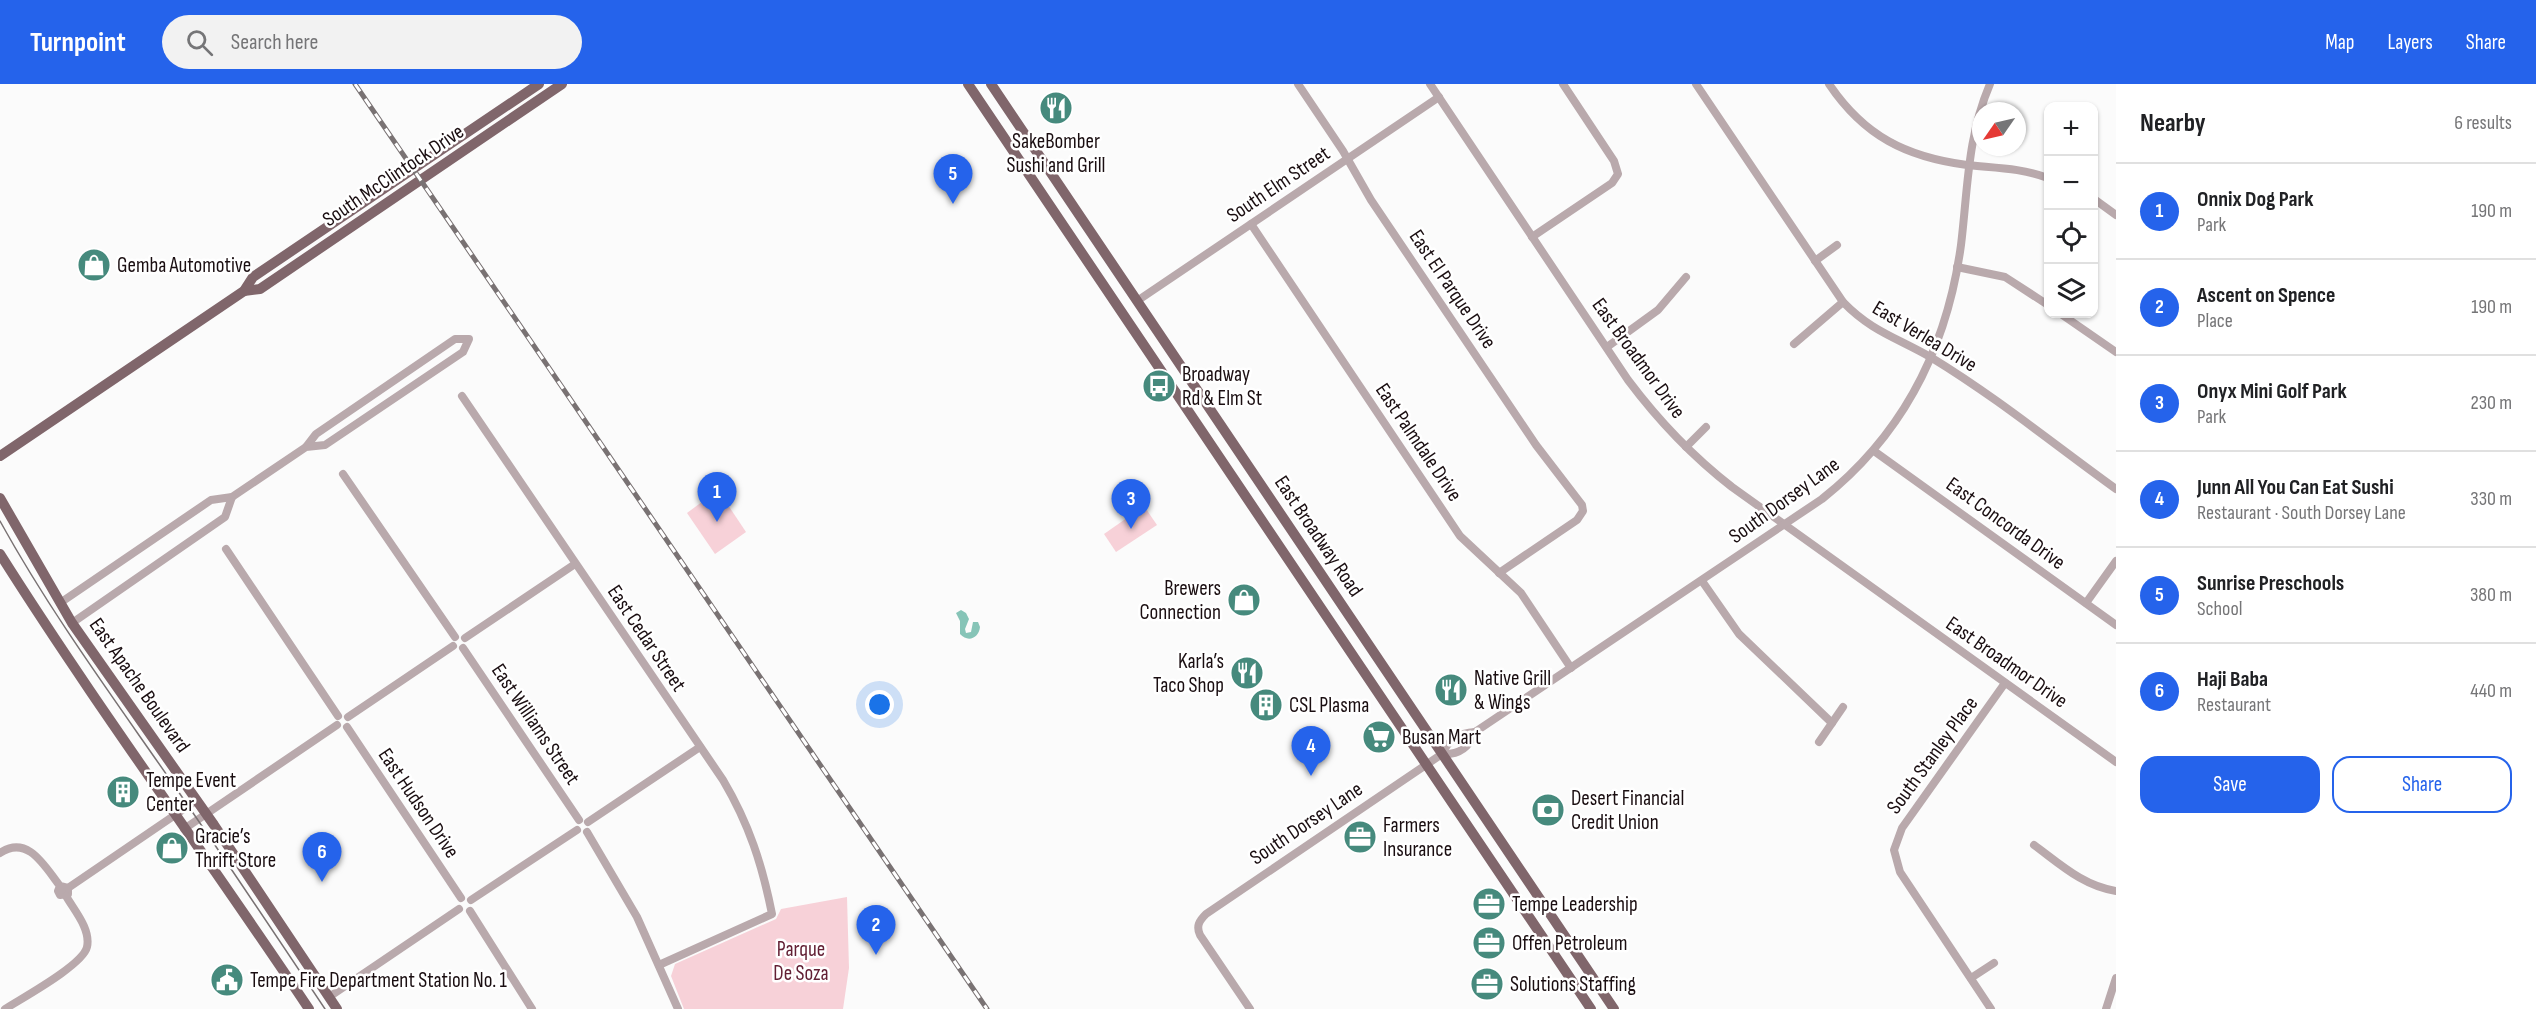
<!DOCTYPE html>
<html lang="en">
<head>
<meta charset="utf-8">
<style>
  :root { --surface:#fff; --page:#f2f2f2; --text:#202124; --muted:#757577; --line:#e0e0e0; --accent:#2563eb }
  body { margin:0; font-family:"Sofia Sans Condensed",sans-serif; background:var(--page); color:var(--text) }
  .controls { position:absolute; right:18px; top:18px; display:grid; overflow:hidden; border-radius:12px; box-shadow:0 2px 4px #0004 }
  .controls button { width:54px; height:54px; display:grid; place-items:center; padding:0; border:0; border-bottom:2px solid var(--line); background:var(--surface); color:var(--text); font:30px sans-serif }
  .compass { position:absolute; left:1972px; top:18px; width:54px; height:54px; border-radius:50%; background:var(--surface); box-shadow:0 2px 4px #0004; rotate:236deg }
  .you { position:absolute; left:880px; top:621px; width:21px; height:21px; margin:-15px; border:4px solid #fff; border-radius:50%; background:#1a73e8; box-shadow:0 0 0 9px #1a73e833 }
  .badge { display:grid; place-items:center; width:39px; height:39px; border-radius:50%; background:var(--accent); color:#fff; font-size:20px; font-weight:700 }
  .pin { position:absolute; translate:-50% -50px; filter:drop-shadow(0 2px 3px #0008) }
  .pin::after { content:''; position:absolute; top:32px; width:21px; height:18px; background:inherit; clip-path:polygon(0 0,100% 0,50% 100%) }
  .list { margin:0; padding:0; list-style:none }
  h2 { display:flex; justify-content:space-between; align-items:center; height:78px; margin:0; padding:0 24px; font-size:26px }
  h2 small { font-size:20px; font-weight:400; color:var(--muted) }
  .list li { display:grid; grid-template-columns:39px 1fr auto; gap:18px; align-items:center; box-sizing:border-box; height:96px; padding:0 24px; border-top:2px solid var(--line) }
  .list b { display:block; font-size:22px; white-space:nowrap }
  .list p { margin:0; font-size:20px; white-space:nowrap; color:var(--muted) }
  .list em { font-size:20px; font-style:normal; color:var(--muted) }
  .actions { display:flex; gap:12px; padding:18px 24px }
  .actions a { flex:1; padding:14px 0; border:2px solid var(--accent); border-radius:18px; text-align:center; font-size:21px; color:var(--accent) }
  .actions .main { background:var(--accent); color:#fff }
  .icon { flex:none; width:33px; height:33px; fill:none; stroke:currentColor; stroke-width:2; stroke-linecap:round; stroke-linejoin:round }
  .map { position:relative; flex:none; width:2116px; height:925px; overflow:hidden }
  header { display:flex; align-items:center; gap:36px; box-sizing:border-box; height:84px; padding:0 30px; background:var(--accent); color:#fff }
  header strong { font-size:28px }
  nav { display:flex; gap:33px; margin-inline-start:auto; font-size:21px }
  .search { width:420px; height:54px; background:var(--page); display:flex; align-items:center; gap:15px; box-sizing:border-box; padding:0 21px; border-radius:33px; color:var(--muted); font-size:22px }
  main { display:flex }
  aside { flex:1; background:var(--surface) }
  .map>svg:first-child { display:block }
  .green { fill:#f7d1d8 }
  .water { fill:#86c4b7 }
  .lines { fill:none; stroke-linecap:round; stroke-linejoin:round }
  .minor { stroke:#b9a9ac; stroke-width:8 }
  .major { stroke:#80666b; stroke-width:10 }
  .tram { stroke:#797273; stroke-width:1.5 }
  .rail-casing { stroke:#797273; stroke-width:5 }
  .rail { stroke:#fff; stroke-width:3; stroke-dasharray:9; stroke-linecap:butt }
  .labels { text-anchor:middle; stroke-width:5; stroke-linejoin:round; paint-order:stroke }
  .poi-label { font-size:21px; fill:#1a0e11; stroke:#fff; text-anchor:start }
  .street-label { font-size:21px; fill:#1a0e11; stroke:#fff }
  .park-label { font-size:21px; fill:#622034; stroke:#fff }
</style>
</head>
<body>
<header>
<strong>Turnpoint</strong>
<div class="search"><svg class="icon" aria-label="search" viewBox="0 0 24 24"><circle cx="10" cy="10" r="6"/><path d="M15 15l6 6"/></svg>Search here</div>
<nav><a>Map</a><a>Layers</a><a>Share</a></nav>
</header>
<main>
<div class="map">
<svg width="2116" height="925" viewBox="0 0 2116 925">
  <rect width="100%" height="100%" fill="#fbfbfb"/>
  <g class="green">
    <path d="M718 406 746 448 715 470 687 429Z"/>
    <path d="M1144 422 1157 441 1116 468 1104 450Z"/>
    <path d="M847 813 849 884 843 925H684L671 892 675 880 776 835 781 825Z"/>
  </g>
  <path class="water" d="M961 526 966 529 969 535 965 545 966 549 971 548 973 538H978L980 543C979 554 968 559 960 550V537L956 529Z"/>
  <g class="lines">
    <g class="minor">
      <path d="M1298 0 1343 67 1371 116 1536 361 1582 421 1583 427 1577 436 1499 489"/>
      <path d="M1430 0 1628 296C1658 336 1692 372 1732 403L2116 678"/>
      <path d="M1696 0 1843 218C1872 248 1898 254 1932 274 1996 313 2055 361 2116 405"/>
      <path d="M1829 0C1864 52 1906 73 1967 81 1995 84 2022 84 2048 94"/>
      <path d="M2094 115 2116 131"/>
      <path d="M1251 140 1460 452 1521 509 1571 584"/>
      <path d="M1532 153 1612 99 1618 90 1614 77 1563 0"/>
      <path d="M1815 177 1837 161"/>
      <path d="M1957 183 2005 193 2048 221"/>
      <path d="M1137 217 1439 13"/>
      <path d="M2061 230 2116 268"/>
      <path d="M1794 260 1843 218"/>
      <path d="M1607 263 1658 226 1686 193"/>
      <path d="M462 312 723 696C749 740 762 780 772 830L659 881"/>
      <path d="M1686 363 1706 343"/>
      <path d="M1874 367 2116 541"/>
      <path d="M343 390 455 553"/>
      <path d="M226 465 338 632"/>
      <path d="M1702 497 1739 550 1832 639 1819 658"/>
      <path d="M60 519 211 416 232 413 306 363 316 350 455 255H469L463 268 325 361 306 363"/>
      <path d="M2086 519 2116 477"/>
      <path d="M72 539 225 433 232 413"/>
      <path d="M465 554 575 480"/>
      <path d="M463 564 579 736"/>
      <path d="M348 633 453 562"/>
      <path d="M1832 639 1843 623"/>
      <path d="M347 643 461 814"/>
      <path d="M1442 670C1459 671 1469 664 1475 648"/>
      <path d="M588 738 700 663"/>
      <path d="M184 745 337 641"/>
      <path d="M587 748 637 833 678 925"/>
      <path d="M2034 761C2060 780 2083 802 2116 807"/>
      <path d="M0 769C28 750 45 783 60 802L58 807 60 811 68 810V804L60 802"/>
      <path d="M68 804 197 716"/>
      <path d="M471 816 577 746"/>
      <path d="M470 827 532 925"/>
      <path d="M1971 894 1994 879"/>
      <path d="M329 913 459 825"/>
      <path d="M5 925C22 914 83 881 87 863 91 845 74 826 66 812"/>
      <path d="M1250 925 1200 851C1196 842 1199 837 1206 830L1442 670C1449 655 1459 649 1475 648L1822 415C1904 350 1947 264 1961 161 1968 104 1967 54 1990 0"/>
      <path d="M1991 925 1900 788 1894 766 1902 744 2005 599"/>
      <path d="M2106 925 2116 894"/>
    </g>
    <g class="major">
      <path d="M968 0 1591 925"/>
      <path d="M991 0 1614 925"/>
      <path d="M244 207 260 205 562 0"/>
      <path d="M0 372 244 207 253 193 539 0"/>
      <path d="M0 414 72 539 214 741 337 925"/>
      <path d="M0 470C98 625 207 772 309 925"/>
    </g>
    <path class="tram" d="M0 437C53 533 118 620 180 710 229 781 277 853 325 925"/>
    <defs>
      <path id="rail" d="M355 0 987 925"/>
    </defs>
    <use href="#rail" class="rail-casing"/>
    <use href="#rail" class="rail"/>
  </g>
  <defs>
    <symbol id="restaurant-disc" viewBox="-11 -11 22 22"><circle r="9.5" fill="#468a7d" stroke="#fff"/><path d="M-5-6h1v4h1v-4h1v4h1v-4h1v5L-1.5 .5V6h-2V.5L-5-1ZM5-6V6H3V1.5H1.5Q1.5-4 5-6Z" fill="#fff"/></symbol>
    <symbol id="shop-disc" viewBox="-11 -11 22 22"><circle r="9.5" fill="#468a7d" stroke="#fff"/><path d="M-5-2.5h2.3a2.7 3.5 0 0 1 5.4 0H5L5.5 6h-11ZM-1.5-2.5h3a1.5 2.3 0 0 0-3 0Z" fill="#fff"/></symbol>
    <symbol id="bus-disc" viewBox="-11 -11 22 22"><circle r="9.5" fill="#468a7d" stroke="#fff"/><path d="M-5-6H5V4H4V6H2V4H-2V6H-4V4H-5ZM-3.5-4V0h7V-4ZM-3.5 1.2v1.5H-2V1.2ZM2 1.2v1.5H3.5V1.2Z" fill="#fff"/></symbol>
    <symbol id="building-disc" viewBox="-11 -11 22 22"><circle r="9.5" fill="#468a7d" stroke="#fff"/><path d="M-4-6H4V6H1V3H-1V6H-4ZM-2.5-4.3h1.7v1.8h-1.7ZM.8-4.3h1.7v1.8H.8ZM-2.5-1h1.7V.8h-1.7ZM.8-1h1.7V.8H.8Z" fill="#fff"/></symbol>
    <symbol id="supermarket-disc" viewBox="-11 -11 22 22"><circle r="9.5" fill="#468a7d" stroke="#fff"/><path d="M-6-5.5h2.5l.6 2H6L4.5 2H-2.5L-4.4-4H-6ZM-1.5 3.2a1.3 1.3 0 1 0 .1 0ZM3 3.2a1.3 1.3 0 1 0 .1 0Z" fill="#fff"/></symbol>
    <symbol id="bank-disc" viewBox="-11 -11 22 22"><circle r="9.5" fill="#468a7d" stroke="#fff"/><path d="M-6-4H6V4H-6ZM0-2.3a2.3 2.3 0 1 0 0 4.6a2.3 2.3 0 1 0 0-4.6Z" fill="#fff"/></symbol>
    <symbol id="office-disc" viewBox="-11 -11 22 22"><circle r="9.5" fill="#468a7d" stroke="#fff"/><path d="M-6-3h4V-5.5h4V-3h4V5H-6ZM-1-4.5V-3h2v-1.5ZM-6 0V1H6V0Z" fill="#fff"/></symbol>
    <symbol id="civic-disc" viewBox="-11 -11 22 22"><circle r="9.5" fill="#468a7d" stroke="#fff"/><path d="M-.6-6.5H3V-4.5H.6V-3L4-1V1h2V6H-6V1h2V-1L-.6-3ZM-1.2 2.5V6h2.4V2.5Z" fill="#fff"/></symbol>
  </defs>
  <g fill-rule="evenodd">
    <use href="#restaurant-disc" x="1037" y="5" width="38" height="38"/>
    <use href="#shop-disc" x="75" y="162" width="38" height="38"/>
    <use href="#bus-disc" x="1140" y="283" width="38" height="38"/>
    <use href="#shop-disc" x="1225" y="497" width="38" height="38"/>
    <use href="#restaurant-disc" x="1228" y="570" width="38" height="38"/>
    <use href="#restaurant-disc" x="1432" y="587" width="38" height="38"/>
    <use href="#building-disc" x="1247" y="602" width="38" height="38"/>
    <use href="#supermarket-disc" x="1360" y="634" width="38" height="38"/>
    <use href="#building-disc" x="104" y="689" width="38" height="38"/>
    <use href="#bank-disc" x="1529" y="707" width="38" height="38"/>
    <use href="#office-disc" x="1341" y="734" width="38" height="38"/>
    <use href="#shop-disc" x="153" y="745" width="38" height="38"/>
    <use href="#office-disc" x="1470" y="801" width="38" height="38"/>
    <use href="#office-disc" x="1470" y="840" width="38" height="38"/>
    <use href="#civic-disc" x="208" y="877" width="38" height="38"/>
    <use href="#office-disc" x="1468" y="881" width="38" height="38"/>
  </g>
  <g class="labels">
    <g class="poi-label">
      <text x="1056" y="64" text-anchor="middle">SakeBomber<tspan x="1056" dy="24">Sushi and Grill</tspan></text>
      <text x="117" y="188">Gemba Automotive</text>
      <text x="1182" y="297">Broadway<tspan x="1182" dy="24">Rd &amp; Elm St</tspan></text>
      <text x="1221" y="511" text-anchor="end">Brewers<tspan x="1221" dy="24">Connection</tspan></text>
      <text x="1224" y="584" text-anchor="end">Karla’s<tspan x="1224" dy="24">Taco Shop</tspan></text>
      <text x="1474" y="601">Native Grill<tspan x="1474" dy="24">&amp; Wings</tspan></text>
      <text x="1289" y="628">CSL Plasma</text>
      <text x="1402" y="660">Busan Mart</text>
      <text x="146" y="703">Tempe Event<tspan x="146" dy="24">Center</tspan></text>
      <text x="1571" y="721">Desert Financial<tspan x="1571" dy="24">Credit Union</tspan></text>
      <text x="1383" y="748">Farmers<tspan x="1383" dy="24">Insurance</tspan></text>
      <text x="195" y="759">Gracie’s<tspan x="195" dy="24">Thrift Store</tspan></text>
      <text x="1512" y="827">Tempe Leadership</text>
      <text x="1512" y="866">Offen Petroleum</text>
      <text x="250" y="903">Tempe Fire Department Station No. 1</text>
      <text x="1510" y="907">Solutions Staffing</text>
    </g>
    <g class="street-label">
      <text transform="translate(393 91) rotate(-34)" y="7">South McClintock Drive</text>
      <text transform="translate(1278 100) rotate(-34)" y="7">South Elm Street</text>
      <text transform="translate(1453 205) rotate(56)" y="7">East El Parque Drive</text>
      <text transform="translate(1925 252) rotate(31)" y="7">East Verlea Drive</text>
      <text transform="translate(1639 274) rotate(54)" y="7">East Broadmor Drive</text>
      <text transform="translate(1419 358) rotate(56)" y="7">East Palmdale Drive</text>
      <text transform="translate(1784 416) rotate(-36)" y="7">South Dorsey Lane</text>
      <text transform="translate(2006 439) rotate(36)" y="7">East Concorda Drive</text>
      <text transform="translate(1319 452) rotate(56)" y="7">East Broadway Road</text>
      <text transform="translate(647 554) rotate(56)" y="7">East Cedar Street</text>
      <text transform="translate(2007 578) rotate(35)" y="7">East Broadmor Drive</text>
      <text transform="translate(140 601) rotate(55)" y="7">East Apache Boulevard</text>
      <text transform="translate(536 640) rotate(56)" y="7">East Williams Street</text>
      <text transform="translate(1932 671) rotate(-54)" y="7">South Stanley Place</text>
      <text transform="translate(419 719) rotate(56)" y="7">East Hudson Drive</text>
      <text transform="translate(1306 739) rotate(-34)" y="7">South Dorsey Lane</text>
    </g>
    <g class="park-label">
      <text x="801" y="872">Parque<tspan x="801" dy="24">De Soza</tspan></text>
    </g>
  </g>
</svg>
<div class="controls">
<button>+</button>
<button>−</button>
<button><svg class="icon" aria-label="locate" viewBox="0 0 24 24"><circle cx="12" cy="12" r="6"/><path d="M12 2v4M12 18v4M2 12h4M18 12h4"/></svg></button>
<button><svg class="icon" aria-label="layers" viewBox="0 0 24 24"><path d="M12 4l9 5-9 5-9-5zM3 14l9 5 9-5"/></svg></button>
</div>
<svg class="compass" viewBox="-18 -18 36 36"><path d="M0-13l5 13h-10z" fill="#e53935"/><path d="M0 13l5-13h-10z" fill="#757577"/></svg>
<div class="you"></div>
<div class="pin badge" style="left:717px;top:438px">1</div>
<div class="pin badge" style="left:876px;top:871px">2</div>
<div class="pin badge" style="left:1131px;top:445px">3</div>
<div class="pin badge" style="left:1311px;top:692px">4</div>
<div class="pin badge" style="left:953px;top:120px">5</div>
<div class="pin badge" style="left:322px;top:798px">6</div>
</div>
<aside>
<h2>Nearby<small>6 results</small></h2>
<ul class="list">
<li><span class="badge">1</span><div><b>Onnix Dog Park</b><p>Park</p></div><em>190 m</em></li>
<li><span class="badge">2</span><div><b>Ascent on Spence</b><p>Place</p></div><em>190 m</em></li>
<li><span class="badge">3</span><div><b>Onyx Mini Golf Park</b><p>Park</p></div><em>230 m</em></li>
<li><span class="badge">4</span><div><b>Junn All You Can Eat Sushi</b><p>Restaurant · South Dorsey Lane</p></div><em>330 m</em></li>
<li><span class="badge">5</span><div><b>Sunrise Preschools</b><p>School</p></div><em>380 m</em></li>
<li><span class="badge">6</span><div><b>Haji Baba</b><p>Restaurant</p></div><em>440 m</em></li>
</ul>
<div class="actions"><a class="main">Save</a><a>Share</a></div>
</aside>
</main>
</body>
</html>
